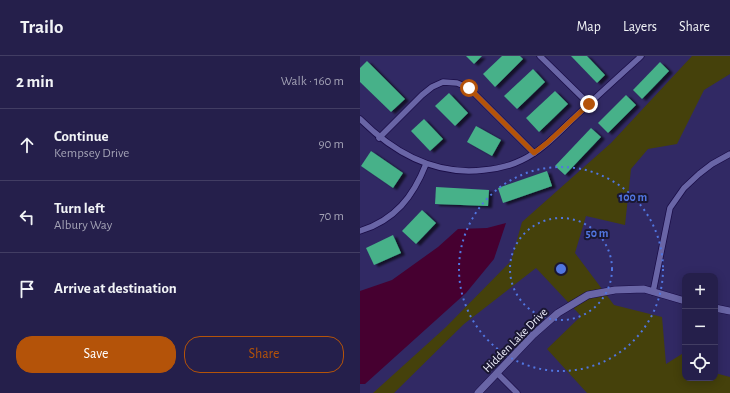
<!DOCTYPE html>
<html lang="en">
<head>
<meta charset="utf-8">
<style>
  :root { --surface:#251f4b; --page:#312c55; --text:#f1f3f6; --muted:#a3a2b5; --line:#423d63; --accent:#b45309 }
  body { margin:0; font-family:"Alegreya Sans",sans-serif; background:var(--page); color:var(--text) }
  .controls { position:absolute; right:12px; bottom:12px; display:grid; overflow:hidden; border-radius:8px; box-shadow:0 2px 10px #0003 }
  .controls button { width:36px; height:36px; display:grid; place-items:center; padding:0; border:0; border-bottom:1px solid var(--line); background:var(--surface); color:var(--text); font:20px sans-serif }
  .stop { position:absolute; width:12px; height:12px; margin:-9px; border:3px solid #b45309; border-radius:50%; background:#fff }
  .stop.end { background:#b45309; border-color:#fff; box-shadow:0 1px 4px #0008 }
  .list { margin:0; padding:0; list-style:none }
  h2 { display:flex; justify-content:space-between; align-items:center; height:52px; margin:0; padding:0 16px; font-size:17px }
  h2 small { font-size:13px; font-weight:400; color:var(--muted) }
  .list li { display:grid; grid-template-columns:26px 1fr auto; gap:12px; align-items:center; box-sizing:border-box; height:72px; padding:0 16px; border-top:1px solid var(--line) }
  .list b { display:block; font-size:15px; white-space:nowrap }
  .list p { margin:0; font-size:13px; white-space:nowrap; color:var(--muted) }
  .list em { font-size:13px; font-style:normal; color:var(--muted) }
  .actions { display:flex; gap:8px; padding:12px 16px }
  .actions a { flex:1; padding:9px 0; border:1px solid var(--accent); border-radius:16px; text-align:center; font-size:14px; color:var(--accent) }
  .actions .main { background:var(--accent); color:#fff }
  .icon { flex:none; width:22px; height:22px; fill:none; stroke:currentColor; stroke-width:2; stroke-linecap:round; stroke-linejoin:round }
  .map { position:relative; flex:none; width:370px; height:337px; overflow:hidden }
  header { display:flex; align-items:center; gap:24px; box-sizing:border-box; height:56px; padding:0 20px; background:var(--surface); border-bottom:1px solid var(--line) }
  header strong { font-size:19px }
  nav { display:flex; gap:22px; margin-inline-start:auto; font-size:14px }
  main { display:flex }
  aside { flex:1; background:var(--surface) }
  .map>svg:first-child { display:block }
  .green { fill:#45410b }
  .water { fill:#460030 }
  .building { fill:#46b189; filter:url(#shadow) }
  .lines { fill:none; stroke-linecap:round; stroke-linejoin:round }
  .minor-casing { stroke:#1a0d47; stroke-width:7 }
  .tertiary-casing { stroke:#1a0d47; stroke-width:8 }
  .minor { stroke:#6965a6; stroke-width:5.5 }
  .tertiary { stroke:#6965a6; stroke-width:7 }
  .route { stroke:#b45309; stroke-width:5 }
  .ring { fill:none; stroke:#5176e1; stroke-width:2; stroke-dasharray:2 4 }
  .labels { text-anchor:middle; stroke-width:4; stroke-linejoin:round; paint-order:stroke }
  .street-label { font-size:12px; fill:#eeeefd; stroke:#1a1732 }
  .centre { fill:#5176e1; stroke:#1a1732; stroke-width:2 }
  .ring-label { font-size:12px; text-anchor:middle; font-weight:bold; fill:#5176e1; stroke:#1a1732; stroke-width:4; stroke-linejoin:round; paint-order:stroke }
</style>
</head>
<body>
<header>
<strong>Trailo</strong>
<nav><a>Map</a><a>Layers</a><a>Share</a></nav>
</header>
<main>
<aside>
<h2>2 min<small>Walk · 160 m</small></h2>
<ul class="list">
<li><svg class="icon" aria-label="ahead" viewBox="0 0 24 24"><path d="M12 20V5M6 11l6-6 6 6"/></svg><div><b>Continue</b><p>Kempsey Drive</p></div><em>90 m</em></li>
<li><svg class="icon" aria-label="left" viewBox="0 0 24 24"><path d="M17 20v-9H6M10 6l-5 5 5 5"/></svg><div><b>Turn left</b><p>Albury Way</p></div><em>70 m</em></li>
<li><svg class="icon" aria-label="arrive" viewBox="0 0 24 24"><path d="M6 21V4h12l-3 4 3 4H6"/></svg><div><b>Arrive at destination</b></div></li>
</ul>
<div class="actions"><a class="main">Save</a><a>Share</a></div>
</aside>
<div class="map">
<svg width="370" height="337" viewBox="0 0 370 337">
  <defs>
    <filter id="shadow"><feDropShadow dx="4" dy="2" stdDeviation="1" flood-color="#0009"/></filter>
  </defs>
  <rect width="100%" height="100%" fill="#312964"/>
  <path class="green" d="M332 0H370V18L344 34 317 88 288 93 271 113 265 169 226 160 215 197 254 249 302 261 306 308 325 296V322H355V317L370 321V337H227L187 293 221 260 176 212 104 268 34 337H13L86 271 151 205 162 166 251 87Z"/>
  <path class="water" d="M146 167 134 203 106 237 5 328H0V235L32 224 78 191 98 173 127 172Z"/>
  <g class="building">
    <path d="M106 0H122L114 8Z"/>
    <path d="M142 0H160L163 3 135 31 123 18Z"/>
    <path d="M211 0H227L245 19 237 27Z"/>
    <path d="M7 5 45 43 31 56 0 26V12Z"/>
    <path d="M300 6 309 15 282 43 273 34Z"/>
    <path d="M173 13 185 26 157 53 144 40Z"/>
    <path d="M195 35 208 48 179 76 166 62Z"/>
    <path d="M89 37 108 57 95 70 75 50Z"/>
    <path d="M266 39 276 49 248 77 238 67Z"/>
    <path d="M64 63 83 83 70 95 51 75Z"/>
    <path d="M116 70 141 84 132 100 107 86Z"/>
    <path d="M231 72 241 81 205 119 195 110Z"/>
    <path d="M11 95 43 117 33 132 1 110Z"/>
    <path d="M187 115 192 130 143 147 138 132Z"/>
    <path d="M76 131 129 134 128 150 75 148Z"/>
    <path d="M62 154 76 167 56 188 42 175Z"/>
    <path d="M33 179 41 197 14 209 6 192Z"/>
  </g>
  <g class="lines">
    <defs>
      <g id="minor">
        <path d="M180 0 229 48"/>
        <path d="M0 63C34 97 74 120 124 114 137 113 150 110 162 104 182 95 200 75 216 60 236 41 257 22 278 3L281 0"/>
        <path d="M19 82 62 39 72 31 83 26 97 27 109 32 174 97"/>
        <path d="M0 175C35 164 53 141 66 108"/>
        <path d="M293 236 310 152 324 132 339 118 352 108 370 98"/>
        <path d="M137 317 157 337"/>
      </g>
      <g id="tertiary">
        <path d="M355 252 370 255"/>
        <path d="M118 337 173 279 198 257 228 239 255 234 284 233 325 245"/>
      </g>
    </defs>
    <use href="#minor" class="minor-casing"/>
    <use href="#tertiary" class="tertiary-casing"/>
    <use href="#minor" class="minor"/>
    <use href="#tertiary" class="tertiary"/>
  </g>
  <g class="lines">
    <path class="route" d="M109 32 174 97 187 87 229 48"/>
  </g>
  <g class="ring">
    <circle cx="201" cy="213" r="51"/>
    <circle cx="201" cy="213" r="102"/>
  </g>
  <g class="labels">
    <g class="street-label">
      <text transform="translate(155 284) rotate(-45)" y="4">Hidden Lake Drive</text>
    </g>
  </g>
  <circle cx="201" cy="213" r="6" class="centre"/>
  <g class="ring-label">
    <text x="273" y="145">100 m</text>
    <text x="237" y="181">50 m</text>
  </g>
</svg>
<div class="controls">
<button>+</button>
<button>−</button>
<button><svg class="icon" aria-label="locate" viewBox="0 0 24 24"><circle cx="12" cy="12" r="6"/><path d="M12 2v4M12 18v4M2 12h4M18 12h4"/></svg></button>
</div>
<div class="stop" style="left:109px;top:32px"></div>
<div class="stop end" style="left:229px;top:48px"></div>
</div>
</main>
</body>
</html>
